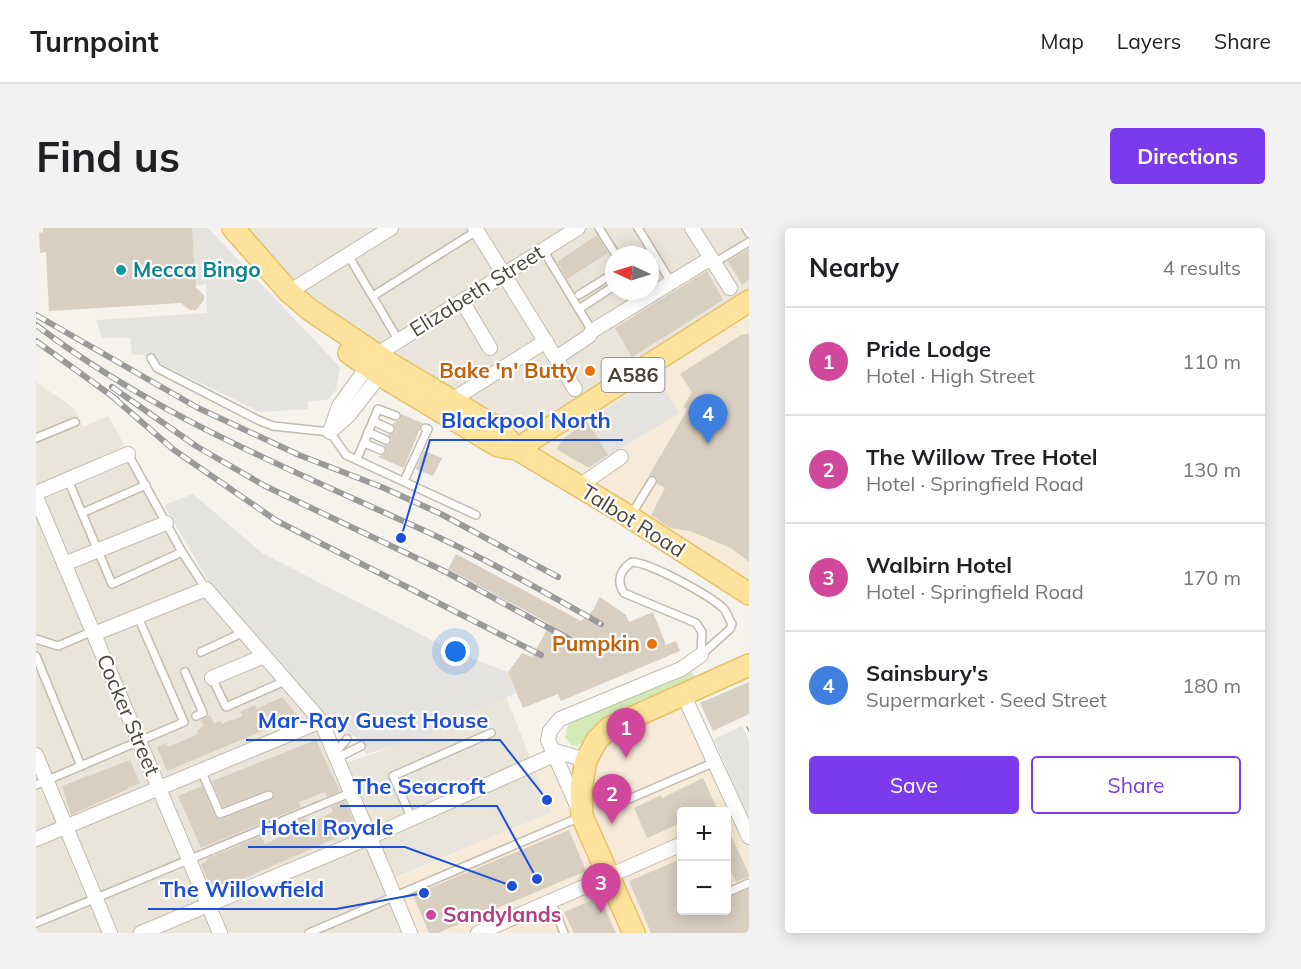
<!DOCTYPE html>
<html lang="en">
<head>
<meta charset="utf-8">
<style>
  :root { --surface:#fff; --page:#f2f2f2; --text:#202124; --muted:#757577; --line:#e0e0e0; --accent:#7c3aed }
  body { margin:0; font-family:Mulish,sans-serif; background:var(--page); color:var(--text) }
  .controls { position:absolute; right:18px; bottom:18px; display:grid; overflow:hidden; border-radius:6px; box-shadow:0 3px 15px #0003 }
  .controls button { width:54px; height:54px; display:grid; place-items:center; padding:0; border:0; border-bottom:2px solid var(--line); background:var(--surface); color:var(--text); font:30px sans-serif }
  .compass { position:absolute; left:569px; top:18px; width:54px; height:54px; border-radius:50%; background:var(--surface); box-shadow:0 3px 15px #0003; rotate:274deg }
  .you { position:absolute; left:420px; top:424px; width:21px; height:21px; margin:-15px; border:4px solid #fff; border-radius:50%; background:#1a73e8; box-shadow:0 0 0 9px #1a73e833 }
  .badge { display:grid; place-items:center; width:39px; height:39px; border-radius:50%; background:var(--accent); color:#fff; font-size:20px; font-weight:700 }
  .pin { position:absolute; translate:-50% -50px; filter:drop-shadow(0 2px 3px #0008) }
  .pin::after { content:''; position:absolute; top:32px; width:21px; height:18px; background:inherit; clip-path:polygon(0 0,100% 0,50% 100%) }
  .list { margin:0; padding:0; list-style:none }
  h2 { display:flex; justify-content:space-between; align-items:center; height:78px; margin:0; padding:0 24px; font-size:26px }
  h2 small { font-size:20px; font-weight:400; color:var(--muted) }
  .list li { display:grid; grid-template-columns:39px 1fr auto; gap:18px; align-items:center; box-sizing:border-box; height:108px; padding:0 24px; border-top:2px solid var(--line) }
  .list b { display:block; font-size:22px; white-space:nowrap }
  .list p { margin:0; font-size:20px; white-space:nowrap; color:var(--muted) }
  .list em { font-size:20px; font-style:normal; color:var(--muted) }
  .actions { display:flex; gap:12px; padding:18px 24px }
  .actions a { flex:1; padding:14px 0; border:2px solid var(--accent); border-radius:6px; text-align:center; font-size:21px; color:var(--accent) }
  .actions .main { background:var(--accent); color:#fff }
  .map { position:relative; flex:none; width:713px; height:705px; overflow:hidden; border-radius:6px }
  header { display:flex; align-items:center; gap:36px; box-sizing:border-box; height:84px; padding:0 30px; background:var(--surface); border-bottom:2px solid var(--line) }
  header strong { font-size:28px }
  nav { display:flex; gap:33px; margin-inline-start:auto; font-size:21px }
  .intro { display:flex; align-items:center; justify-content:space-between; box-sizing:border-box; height:144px; padding:0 36px }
  h1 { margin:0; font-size:42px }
  .button { padding:15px 27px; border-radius:6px; background:var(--accent); color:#fff; font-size:21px; font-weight:700 }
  main { display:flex; gap:36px; padding:0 36px }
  aside { flex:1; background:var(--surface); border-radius:6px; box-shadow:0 3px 15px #0003 }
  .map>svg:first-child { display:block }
  .residential { fill:#eae5da; fill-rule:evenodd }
  .commercial { fill:#f7ead8; fill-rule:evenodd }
  .green { fill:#d2eab5 }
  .parking { fill:#e5e3e0 }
  .building { fill:#d8cfc1 }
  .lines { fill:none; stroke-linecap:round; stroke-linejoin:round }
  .service-casing { stroke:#c2bbae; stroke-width:10 }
  .minor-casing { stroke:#c2bbae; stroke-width:16 }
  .primary-casing { stroke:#e6c16a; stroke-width:24 }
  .service { stroke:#fff; stroke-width:7 }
  .minor { stroke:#fff; stroke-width:14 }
  .primary { stroke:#ffe39c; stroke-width:21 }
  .tram { stroke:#9a9a9a; stroke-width:1.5 }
  .rail-casing { stroke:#9a9a9a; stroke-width:6 }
  .rail { stroke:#fff; stroke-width:4; stroke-dasharray:11; stroke-linecap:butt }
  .culture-dot { fill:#0f9aa8; stroke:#fff; stroke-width:2 }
  .food-dot { fill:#e8710a; stroke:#fff; stroke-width:2 }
  .hotel-dot { fill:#d1479c; stroke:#fff; stroke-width:2 }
  .labels { text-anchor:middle; stroke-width:4.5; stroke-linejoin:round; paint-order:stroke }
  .shield { fill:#fff; stroke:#817c74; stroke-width:1.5 }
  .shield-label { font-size:20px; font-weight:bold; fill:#4b4439 }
  .culture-label { font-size:21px; font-weight:bold; fill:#0d838f; stroke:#fff; text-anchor:start }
  .street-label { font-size:21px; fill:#4b4439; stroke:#fff }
  .food-label { font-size:21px; font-weight:bold; fill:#c56008; stroke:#fff; text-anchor:end }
  .hotel-label { font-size:21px; font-weight:bold; fill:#b23c85; stroke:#fff; text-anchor:start }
  .leader { fill:none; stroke:#1d4ed8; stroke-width:2 }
  .callout-dot { fill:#1d4ed8; stroke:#fff; stroke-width:2 }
  .callout-label { font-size:22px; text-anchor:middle; font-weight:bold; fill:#1d4ed8; stroke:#fff; stroke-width:4.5; stroke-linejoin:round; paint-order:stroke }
</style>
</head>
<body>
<header>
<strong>Turnpoint</strong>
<nav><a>Map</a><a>Layers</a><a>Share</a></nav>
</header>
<div class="intro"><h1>Find us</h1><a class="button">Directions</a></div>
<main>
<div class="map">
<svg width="713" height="705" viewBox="0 0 713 705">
  <rect width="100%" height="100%" fill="#f6f3ec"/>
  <g class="residential">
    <path d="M210 0H713V73L482 218 314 103 265 60ZM578 27H614V63H578Z"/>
    <path d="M0 154 38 180 47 199 72 188 170 361 285 493 304 537 419 497 417 490 470 469 516 584 351 653 374 705H0Z"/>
  </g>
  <g class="commercial">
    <path d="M713 73V366L481 221Z"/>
    <path d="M647 466 713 608V705H374L351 654 516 584 497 537 518 527 544 575 557 517ZM646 584H690V682H646Z"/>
  </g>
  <path class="green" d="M655 444 662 451C633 462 602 471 576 487 563 496 554 517 536 518L529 509 533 495Z"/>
  <g class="parking">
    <path d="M156 0H172L304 139 300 162 291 172 272 173V181L224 184 107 127 96 126 94 110H66L60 92 171 85 170 56 159 58Z"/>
    <path d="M621 148 643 185 572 228 551 193Z"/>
    <path d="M157 266 226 325 423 426 472 444 481 465 418 490 420 497 387 510 330 526 318 507 311 511 178 363 128 277Z"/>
    <path d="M706 498 713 513V591L678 511Z"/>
  </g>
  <g class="building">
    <path d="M7 0H156L160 60 168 67V72L160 82H154L145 75 13 83 10 24 4 25 3 5 7 4Z"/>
    <path d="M561 7 572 25 531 51 521 34Z"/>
    <path d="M713 21V52L706 57 692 33Z"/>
    <path d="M671 43 687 72 596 129 579 100Z"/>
    <path d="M713 105V334L695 320 654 303 634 300 615 287 629 260 621 256 619 249H612L652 181 647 179 656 164 644 146 705 107Z"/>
    <path d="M365 186 386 195 368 240 342 229 350 225 348 217H353L356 212 352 207 359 204 356 196 364 192Z"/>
    <path d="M551 193 572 227 553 240 520 221 527 211Z"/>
    <path d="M388 223 406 230 397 248 380 241Z"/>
    <path d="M420 326 545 393 557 382 564 369 590 387 593 394 617 384 630 417 640 413 644 423 525 473 522 466 487 480 472 444 486 425 496 429 514 396 412 341Z"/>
    <path d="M713 454V486L677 503 664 475Z"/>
    <path d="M246 469 262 488 131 543 121 519 130 515 132 519 162 506 161 502 168 498 165 492 174 487 178 496 184 493 186 496 206 488 204 484 219 477 220 481Z"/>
    <path d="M280 512 304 563 291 569 289 564 263 574 265 579 165 620 142 568 166 558 179 588 184 592 235 572 238 566 232 562 187 579 176 553Z"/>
    <path d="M94 532 104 555 35 587 26 558Z"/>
    <path d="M667 550 681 580 672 584H645V595L611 610 598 580 625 567 626 570Z"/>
    <path d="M308 573 321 601 177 664 165 636 171 633 170 631 225 608 229 616 251 606 248 598 269 590 272 596 297 584 295 579Z"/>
    <path d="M690 597 713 646V649L700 654 696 645 690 648Z"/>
    <path d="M533 602 550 643 402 705H393L377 667Z"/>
    <path d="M645 631V682H690V670L713 661V705H615L593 653Z"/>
    <path d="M564 669 580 705H538L528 684Z"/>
  </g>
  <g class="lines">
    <defs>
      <g id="service">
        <path d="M563 0 580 27"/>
        <path d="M602 0 635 54"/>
        <path d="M710 0 713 5"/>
        <path d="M507 22 556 103"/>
        <path d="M312 27 363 113"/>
        <path d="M606 27 610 25"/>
        <path d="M678 35 713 14"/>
        <path d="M543 67 578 45"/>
        <path d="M337 68 442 2"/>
        <path d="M543 81 578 58"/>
        <path d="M115 130 121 140 222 192 237 198 294 204 310 227 440 287"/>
        <path d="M337 193 354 201"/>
        <path d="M332 204 350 212"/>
        <path d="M0 210 39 194"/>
        <path d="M328 215 345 222"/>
        <path d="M92 226 146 324 170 361"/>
        <path d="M321 231 342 181 360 188"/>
        <path d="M32 252 76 356 146 324"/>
        <path d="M368 253 392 201 389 200"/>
        <path d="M46 285 110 257"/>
        <path d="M595 287 616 253"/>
        <path d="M596 334C615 335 673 367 687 380 691 384 693 391 696 396L694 401 665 427 666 404 660 395 588 365C580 353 584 342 596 334Z"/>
        <path d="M0 411 22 418 57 403"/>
        <path d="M165 424 208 404"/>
        <path d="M0 428 45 538"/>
        <path d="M149 444 167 485 160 488"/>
        <path d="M176 450 190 479 249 453"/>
        <path d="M299 525 311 511"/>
        <path d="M301 530 325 518"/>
        <path d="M165 542 184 586 233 567"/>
        <path d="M0 557 148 494 102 389"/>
        <path d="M578 558 593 571 679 534"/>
        <path d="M376 591 357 548 455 505"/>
        <path d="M690 665 713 655"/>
        <path d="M515 672 528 705"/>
        <path d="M0 695 314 565"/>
        <path d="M273 705 544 589"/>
      </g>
      <g id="minor">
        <path d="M439 0 539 161"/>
        <path d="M656 0 694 60"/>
        <path d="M253 64 355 0"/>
        <path d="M426 73 454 120"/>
        <path d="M520 130 553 108 556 103 675 30"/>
        <path d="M412 178 416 172 510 113"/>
        <path d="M296 202 312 188 348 142"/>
        <path d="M294 204 303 178 340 127 542 0"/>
        <path d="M542 259 585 229"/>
        <path d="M0 265 92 226"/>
        <path d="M0 269 184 705"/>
        <path d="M28 336 130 295"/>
        <path d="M58 406 170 361 285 493 374 705"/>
        <path d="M176 450 228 428"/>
        <path d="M647 466 713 609"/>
        <path d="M516 522 550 532"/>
        <path d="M0 527 74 705"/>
        <path d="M542 580 512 512 514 503 524 491 645 441 665 427"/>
        <path d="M0 611 285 493"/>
        <path d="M105 705 332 610 518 527"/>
        <path d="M442 705 646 616"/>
      </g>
      <g id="primary">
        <path d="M197 0 253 64 274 82 353 135 460 199 481 221 586 284 713 366"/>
        <path d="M313 125 344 147 462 218 480 221"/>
        <path d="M481 221 713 73"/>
        <path d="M598 705 546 588 545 560 550 532 561 512 573 500 713 437"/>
      </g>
    </defs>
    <use href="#service" class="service-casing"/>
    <use href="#minor" class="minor-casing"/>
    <use href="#primary" class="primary-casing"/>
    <use href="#service" class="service"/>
    <use href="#minor" class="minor"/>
    <use href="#primary" class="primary"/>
    <path class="tram" d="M711 499 713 503"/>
    <defs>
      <g id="rail">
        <path d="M0 87 162 180 263 227 348 260 405 286 522 349"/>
        <path d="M0 97C115 185 246 238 376 297 441 326 503 361 565 396"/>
        <path d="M0 113 80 171"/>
        <path d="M76 159 160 218 229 258 410 344 533 411"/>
        <path d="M78 170 138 222 241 293 505 427"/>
      </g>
    </defs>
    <use href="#rail" class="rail-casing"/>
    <use href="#rail" class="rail"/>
  </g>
  <circle class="culture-dot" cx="85" cy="42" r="6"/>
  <g class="food-dot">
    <circle cx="554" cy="143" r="6"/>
    <circle cx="616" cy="416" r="6"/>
  </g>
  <circle class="hotel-dot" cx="395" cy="687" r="6"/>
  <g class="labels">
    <rect class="shield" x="565.5" y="130" width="63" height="34" rx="4.5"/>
    <g class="shield-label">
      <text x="597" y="154">A586</text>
    </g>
    <g class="culture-label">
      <text x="97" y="49">Mecca Bingo</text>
    </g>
    <g class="street-label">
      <text transform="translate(441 63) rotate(-32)" y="7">Elizabeth Street</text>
      <text transform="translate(597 293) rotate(32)" y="7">Talbot Road</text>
      <text transform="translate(92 487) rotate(67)" y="7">Cocker Street</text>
    </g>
    <g class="food-label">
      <text x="542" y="150">Bake 'n' Butty</text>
      <text x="604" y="423">Pumpkin</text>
    </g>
    <g class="hotel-label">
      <text x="407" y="694">Sandylands</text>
    </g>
  </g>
  <path class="leader" d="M365 310L394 212H587M511 572L464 512H210M501 651L461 578H304M476 658L369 619H212M388 665L300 681H112"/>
  <g class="callout-dot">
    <circle cx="365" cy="310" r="6"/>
    <circle cx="511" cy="572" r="6"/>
    <circle cx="501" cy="651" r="6"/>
    <circle cx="476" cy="658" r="6"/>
    <circle cx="388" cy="665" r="6"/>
  </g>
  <g class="callout-label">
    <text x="490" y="200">Blackpool North</text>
    <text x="337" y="500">Mar-Ray Guest House</text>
    <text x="383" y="566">The Seacroft</text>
    <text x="291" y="607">Hotel Royale</text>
    <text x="206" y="669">The Willowfield</text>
  </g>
</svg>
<div class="controls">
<button>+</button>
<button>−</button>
</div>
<svg class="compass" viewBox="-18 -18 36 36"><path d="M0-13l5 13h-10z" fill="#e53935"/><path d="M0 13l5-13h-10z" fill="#757577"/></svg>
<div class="you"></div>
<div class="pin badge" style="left:590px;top:530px;background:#d1479c">1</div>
<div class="pin badge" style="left:576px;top:596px;background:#d1479c">2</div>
<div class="pin badge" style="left:565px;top:685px;background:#d1479c">3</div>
<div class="pin badge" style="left:672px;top:216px;background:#3f7fe0">4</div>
</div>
<aside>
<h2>Nearby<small>4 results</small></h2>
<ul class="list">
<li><span class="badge" style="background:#d1479c">1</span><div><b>Pride Lodge</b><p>Hotel · High Street</p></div><em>110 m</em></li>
<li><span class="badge" style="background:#d1479c">2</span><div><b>The Willow Tree Hotel</b><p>Hotel · Springfield Road</p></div><em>130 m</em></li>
<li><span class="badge" style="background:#d1479c">3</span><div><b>Walbirn Hotel</b><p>Hotel · Springfield Road</p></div><em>170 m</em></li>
<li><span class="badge" style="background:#3f7fe0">4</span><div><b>Sainsbury's</b><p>Supermarket · Seed Street</p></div><em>180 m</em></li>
</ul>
<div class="actions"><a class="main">Save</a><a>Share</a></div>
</aside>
</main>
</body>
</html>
